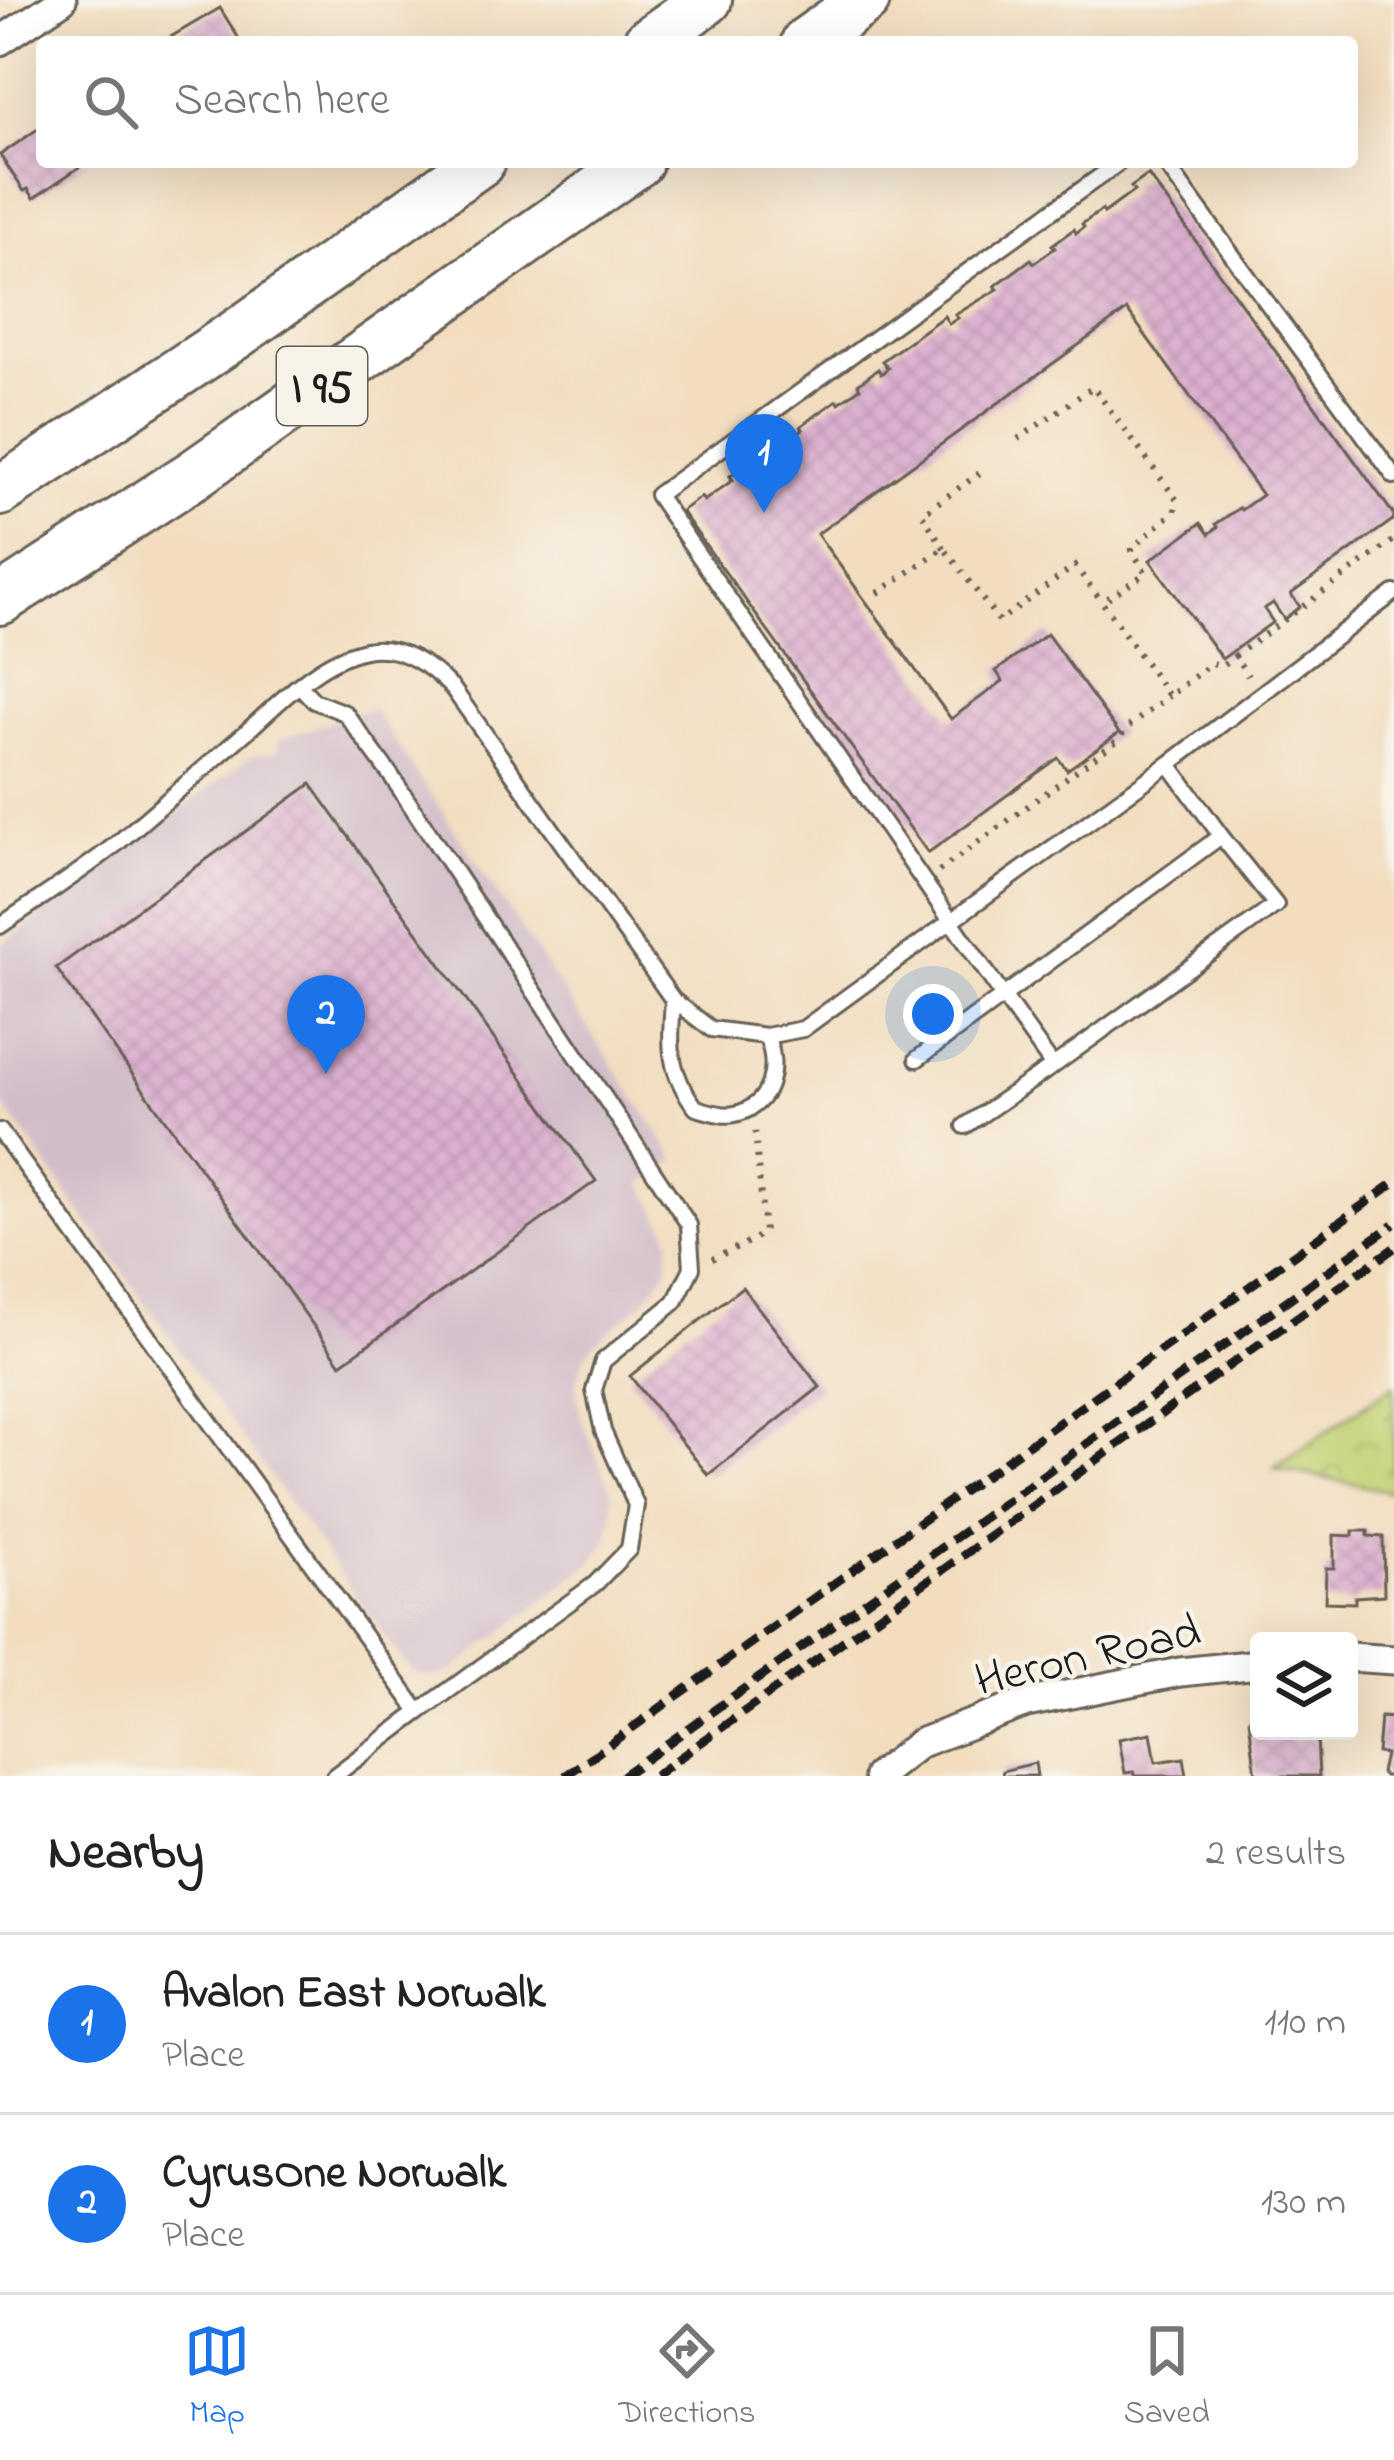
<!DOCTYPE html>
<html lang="en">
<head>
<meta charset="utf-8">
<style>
  :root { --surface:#fff; --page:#f2f2f2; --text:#222; --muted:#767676; --line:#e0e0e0; --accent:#1a73e8 }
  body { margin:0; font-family:"Indie Flower",sans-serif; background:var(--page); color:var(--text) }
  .controls { position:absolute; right:36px; bottom:36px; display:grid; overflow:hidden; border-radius:12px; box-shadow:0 12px 48px #0002 }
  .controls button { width:108px; height:108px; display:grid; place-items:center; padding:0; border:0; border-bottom:3px solid var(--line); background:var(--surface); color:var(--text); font:60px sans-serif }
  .you { position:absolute; left:933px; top:1014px; width:42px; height:42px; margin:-30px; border:9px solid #fff; border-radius:50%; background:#1a73e8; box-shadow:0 0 0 18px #1a73e833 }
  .badge { display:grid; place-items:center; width:78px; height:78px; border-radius:50%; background:var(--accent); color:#fff; font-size:39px; font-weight:700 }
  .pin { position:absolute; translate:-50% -99px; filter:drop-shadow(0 3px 6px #0008) }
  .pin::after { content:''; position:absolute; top:63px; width:42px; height:36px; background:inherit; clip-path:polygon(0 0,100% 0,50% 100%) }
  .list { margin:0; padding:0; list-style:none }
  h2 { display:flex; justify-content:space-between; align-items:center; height:156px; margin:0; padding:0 48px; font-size:51px }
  h2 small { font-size:39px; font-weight:400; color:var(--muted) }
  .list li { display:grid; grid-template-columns:78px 1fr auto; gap:36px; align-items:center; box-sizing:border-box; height:180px; padding:0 48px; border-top:3px solid var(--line) }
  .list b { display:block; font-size:45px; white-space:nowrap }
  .list p { margin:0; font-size:39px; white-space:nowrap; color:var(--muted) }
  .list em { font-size:39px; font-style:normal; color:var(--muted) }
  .icon { flex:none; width:66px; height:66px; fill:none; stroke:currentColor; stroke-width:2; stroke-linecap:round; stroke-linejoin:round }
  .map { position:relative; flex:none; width:1394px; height:1776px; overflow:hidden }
  .search { position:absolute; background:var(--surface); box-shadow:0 12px 48px #0002; left:36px; right:36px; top:36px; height:132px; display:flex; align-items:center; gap:30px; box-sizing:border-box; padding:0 42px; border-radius:12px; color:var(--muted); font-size:45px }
  .sheet { height:516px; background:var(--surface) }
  nav { display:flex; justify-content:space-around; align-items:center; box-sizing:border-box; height:168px; border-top:3px solid var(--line); background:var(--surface); font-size:33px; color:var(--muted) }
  nav a { display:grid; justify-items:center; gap:6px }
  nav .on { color:var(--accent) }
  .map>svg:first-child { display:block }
  .industrial { fill:#d1bdc9 }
  .park { fill:url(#park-crowns); stroke:#6f7748; stroke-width:3 }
  .building { fill:url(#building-cross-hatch) }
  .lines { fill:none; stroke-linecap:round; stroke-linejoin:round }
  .lane-casing { stroke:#676055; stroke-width:20 }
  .street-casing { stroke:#676055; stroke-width:33 }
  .highway-casing { stroke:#676055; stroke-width:54 }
  .path { stroke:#676055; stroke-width:6; stroke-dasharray:3 9; stroke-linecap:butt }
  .lane { stroke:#fff; stroke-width:14 }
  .street { stroke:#fff; stroke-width:27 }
  .highway { stroke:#fff; stroke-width:48 }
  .rail { stroke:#1c1c1c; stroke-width:9; stroke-dasharray:18 9; stroke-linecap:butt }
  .labels { text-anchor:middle; stroke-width:9; stroke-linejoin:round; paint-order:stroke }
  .shield { fill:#f7f3e8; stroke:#5e5c59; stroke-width:3 }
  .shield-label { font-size:45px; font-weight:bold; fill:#1c1c1c }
  .street-label { font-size:48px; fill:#1c1c1c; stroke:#f7f3e8 }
</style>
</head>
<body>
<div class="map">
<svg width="1394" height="1776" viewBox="0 0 1394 1776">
  <defs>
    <pattern id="park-crowns" width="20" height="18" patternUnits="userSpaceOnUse" patternTransform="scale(3)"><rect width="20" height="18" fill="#c2d275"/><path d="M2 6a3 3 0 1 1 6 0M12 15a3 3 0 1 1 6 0" fill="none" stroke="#a6b465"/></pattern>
    <pattern id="building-cross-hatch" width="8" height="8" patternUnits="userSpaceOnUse" patternTransform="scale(3)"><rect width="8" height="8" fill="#ddb1d0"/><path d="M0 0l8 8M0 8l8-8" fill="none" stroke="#bd98b2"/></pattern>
  </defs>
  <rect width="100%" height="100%" fill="#f7f3e8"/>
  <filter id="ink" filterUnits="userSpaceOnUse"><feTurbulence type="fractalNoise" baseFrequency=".00833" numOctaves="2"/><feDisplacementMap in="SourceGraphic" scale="24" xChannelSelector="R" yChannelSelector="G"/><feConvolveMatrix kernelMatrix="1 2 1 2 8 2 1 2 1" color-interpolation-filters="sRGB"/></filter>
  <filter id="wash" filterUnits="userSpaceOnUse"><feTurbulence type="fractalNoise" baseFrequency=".004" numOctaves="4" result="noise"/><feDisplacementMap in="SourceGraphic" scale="48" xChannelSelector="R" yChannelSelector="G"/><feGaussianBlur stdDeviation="2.7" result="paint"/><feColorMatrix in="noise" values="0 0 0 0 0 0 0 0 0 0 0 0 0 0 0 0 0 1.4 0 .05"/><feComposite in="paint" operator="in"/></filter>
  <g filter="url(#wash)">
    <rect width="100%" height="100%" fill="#f2ddbf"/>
    <path class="industrial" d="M372 708 677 1160 642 1184 667 1229 670 1241 667 1270 645 1300 594 1344 584 1358 577 1380V1398L583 1424 611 1489 613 1518 606 1544 591 1563 452 1671 434 1677 417 1674 405 1664 0 1100V946L253 755 279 751 278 740Z"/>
    <path class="park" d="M1394 1385V1492L1274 1468Z"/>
    <g id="blocks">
      <g class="building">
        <path d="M220 8 241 42H162Z"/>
        <path d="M42 126V162H87L34 198 28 189 24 191 0 155Z"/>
        <path d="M1148 175 1394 515V519L1291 594 1300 607 1284 619 1273 603 1264 609 1273 622 1222 659 1150 560 1201 523 1209 534 1218 527 1216 524 1239 508 1241 510 1262 495 1127 310 817 534 951 719 1003 681 996 671 1047 634 1119 733 1067 770 1058 758 928 853 681 511 701 497 704 501 733 480 730 476 750 462 753 465 762 459 759 455 780 441 782 444 803 429 801 426 837 400 839 403 860 388 858 384 878 369 881 374 888 368 882 361 944 316 949 324 958 318 955 315 998 289 995 286 1031 259 1034 263 1055 248 1052 245 1074 229 1076 233 1084 227 1082 224 1102 210 1104 213 1134 191 1131 187Z"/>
        <path d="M311 784 596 1181 341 1364 56 968Z"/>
        <path d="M742 1287 820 1387 708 1475 630 1376Z"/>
        <path d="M1353 1531H1368V1536L1383 1537 1384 1595 1355 1597V1603L1325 1602 1326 1568H1334V1535L1353 1536Z"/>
        <path d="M1380 1717 1394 1718V1776H1384L1381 1773 1385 1754 1377 1753Z"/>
        <path d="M1249 1719H1259V1731H1285V1734H1298V1738L1317 1737 1319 1776H1256Z"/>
        <path d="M1151 1733 1156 1762 1184 1758 1187 1776H1135L1134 1772 1125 1773 1119 1739Z"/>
        <path d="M1035 1763 1037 1776H1003L1002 1771Z"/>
      </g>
    </g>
  </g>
  <g filter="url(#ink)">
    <use href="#blocks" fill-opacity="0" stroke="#676055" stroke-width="3"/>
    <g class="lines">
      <defs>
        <g id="lane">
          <path d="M1120 162 657 495 951 921 1169 764 1394 593"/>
          <path d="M1164 162 1394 476"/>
          <path d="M1169 764 1221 836"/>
          <path d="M0 926C40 898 82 872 120 841 162 805 203 769 245 733 279 703 318 660 365 650 400 643 430 665 453 689L673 1000 711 1029 766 1036 803 1029 951 921 1003 996 917 1059"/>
          <path d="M673 1000C670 1046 667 1070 696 1108 708 1111 724 1117 735 1114 772 1106 780 1066 766 1036"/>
          <path d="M965 1126 1053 1066 1003 996 1221 836 1276 905 1053 1066"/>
          <path d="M0 1131 419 1712 595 1584 629 1549 636 1505 603 1431 594 1390 603 1361 675 1302 692 1268 689 1225 392 777 345 713 314 701 299 685"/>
          <path d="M334 1776 419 1712"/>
        </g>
        <g id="street">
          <path d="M0 41 62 0"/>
          <path d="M1349 1657 1394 1660"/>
          <path d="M878 1776 920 1743 1026 1703 1180 1672 1259 1664"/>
        </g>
        <g id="highway">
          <path d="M648 42 707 0"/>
          <path d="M806 42 865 0"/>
          <path d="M0 491 238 333 480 162"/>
          <path d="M0 600 193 475 638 162"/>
        </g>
      </defs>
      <use href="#lane" class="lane-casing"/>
      <use href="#street" class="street-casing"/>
      <use href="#highway" class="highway-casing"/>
      <g class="path">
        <path d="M1018 439 1093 387 1177 500 1175 511 1132 548V551L1146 573 1102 602 1169 696 1212 663 1222 666 1235 656 1248 676"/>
        <path d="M944 548 922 514 980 473"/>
        <path d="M878 593 944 548 999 621 1075 566 1102 602"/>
        <path d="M1235 656 1394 540"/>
        <path d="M939 871 1121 738 1124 730 1169 696"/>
        <path d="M712 1259 753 1240 764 1231 755 1130"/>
      </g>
      <use href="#lane" class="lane"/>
      <use href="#street" class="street"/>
      <use href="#highway" class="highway"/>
      <g class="rail">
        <path d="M565 1776 1394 1183"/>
        <path d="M622 1776 1394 1224"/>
        <path d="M654 1776 1394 1248"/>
      </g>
    </g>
  </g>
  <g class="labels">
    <rect class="shield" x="277" y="347" width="90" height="78" rx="9"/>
    <g class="shield-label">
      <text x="322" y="402">I 95</text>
    </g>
    <g class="street-label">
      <text transform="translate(1087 1653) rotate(-13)" y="17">Heron Road</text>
    </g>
  </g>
</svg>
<div class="controls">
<button><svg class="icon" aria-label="layers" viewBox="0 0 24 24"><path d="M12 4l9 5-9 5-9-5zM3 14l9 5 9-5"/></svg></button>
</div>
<div class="you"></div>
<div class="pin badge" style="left:764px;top:513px">1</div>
<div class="pin badge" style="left:326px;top:1074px">2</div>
<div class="search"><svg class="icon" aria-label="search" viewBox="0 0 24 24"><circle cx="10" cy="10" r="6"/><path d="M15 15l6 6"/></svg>Search here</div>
</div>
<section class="sheet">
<h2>Nearby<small>2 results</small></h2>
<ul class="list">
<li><span class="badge">1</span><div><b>Avalon East Norwalk</b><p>Place</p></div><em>110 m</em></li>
<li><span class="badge">2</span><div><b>CyrusOne Norwalk</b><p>Place</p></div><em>130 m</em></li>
</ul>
</section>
<nav>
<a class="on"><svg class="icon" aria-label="map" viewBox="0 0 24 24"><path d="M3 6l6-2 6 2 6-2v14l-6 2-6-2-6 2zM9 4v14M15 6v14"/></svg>Map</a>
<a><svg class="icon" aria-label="directions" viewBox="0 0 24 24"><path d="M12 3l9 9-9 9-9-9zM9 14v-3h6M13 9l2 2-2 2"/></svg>Directions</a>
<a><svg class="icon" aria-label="saved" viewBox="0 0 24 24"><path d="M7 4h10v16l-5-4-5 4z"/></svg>Saved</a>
</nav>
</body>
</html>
